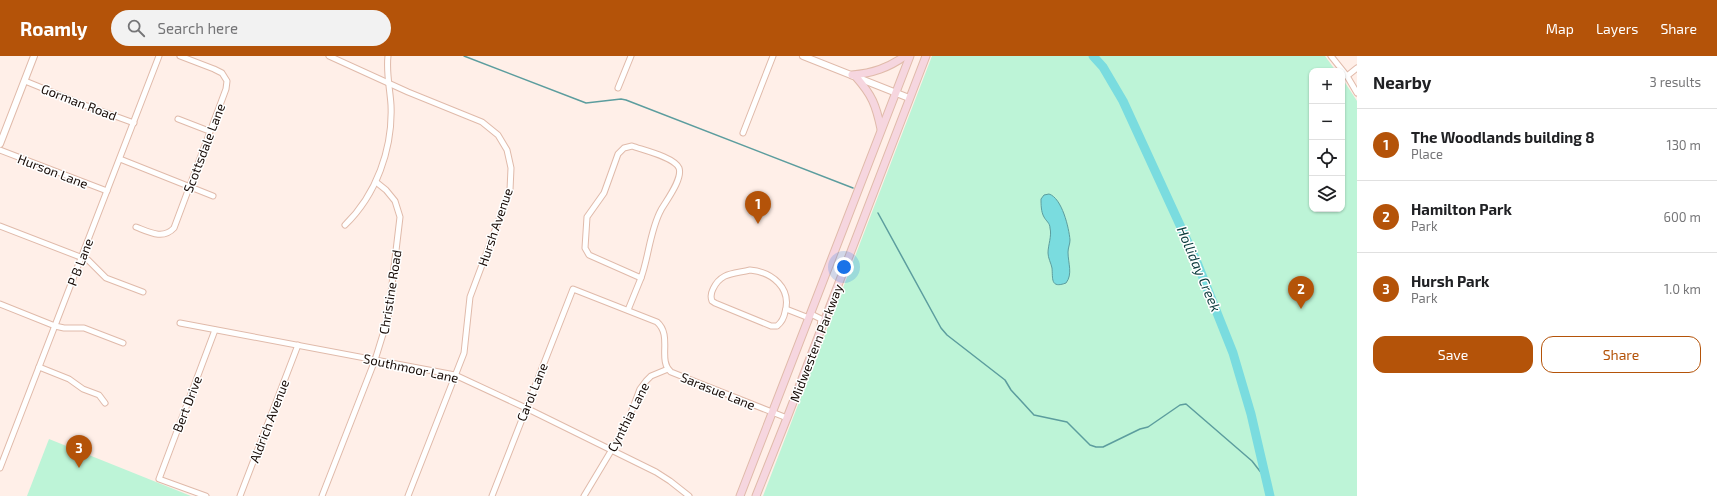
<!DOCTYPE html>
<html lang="en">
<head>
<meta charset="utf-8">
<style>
  :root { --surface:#fff; --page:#f2f2f2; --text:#202124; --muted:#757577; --line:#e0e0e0; --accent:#b45309 }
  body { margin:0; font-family:"Exo 2",sans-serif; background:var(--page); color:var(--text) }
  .controls { position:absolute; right:12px; top:12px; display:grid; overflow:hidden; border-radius:8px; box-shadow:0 1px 3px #0004 }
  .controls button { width:36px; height:36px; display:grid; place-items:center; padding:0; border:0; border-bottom:1px solid var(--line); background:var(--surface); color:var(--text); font:20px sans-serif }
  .you { position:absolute; left:844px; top:211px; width:14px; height:14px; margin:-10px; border:3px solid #fff; border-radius:50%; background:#1a73e8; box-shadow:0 0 0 6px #1a73e833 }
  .badge { display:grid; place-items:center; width:26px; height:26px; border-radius:50%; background:var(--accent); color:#fff; font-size:13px; font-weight:700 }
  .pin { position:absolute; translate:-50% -33px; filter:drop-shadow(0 1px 2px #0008) }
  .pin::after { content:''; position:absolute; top:21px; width:14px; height:12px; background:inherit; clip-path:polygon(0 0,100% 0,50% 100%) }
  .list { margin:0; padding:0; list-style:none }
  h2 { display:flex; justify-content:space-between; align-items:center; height:52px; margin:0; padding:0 16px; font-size:17px }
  h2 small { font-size:13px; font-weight:400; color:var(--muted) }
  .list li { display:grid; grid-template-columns:26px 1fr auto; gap:12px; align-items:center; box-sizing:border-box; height:72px; padding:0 16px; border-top:1px solid var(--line) }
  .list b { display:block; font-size:15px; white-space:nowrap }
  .list p { margin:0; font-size:13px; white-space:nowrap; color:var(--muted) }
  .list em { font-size:13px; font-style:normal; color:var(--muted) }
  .actions { display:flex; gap:8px; padding:12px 16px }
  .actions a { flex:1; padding:9px 0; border:1px solid var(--accent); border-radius:12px; text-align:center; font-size:14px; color:var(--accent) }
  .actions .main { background:var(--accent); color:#fff }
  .icon { flex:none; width:22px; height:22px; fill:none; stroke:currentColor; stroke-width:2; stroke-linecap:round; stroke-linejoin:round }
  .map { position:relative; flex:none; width:1357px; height:440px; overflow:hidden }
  header { display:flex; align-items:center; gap:24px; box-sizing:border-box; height:56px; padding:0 20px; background:var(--accent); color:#fff }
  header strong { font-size:19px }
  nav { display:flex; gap:22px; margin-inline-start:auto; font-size:14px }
  .search { width:280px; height:36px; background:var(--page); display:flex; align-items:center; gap:10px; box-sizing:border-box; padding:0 14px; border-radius:22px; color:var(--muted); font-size:15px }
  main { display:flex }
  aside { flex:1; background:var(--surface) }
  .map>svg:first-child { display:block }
  .green { fill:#bdf4d7 }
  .water { fill:#7adcdf; stroke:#5c9d9e }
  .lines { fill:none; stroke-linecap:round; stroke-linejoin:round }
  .stream { stroke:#5c9d9e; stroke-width:1.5 }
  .river { stroke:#7adcdf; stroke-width:9 }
  .minor-casing { stroke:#e0baaa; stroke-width:7 }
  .tertiary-casing { stroke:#e0baaa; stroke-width:8 }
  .secondary-casing { stroke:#e0baaa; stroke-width:9 }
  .minor { stroke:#fff; stroke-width:5 }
  .tertiary { stroke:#fff; stroke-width:6 }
  .secondary { stroke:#f6d6df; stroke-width:7 }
  .labels { text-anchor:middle; stroke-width:3; stroke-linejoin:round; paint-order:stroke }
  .street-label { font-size:13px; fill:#170b06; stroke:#fff }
  .water-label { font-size:14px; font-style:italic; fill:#0b3b3c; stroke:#fff }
</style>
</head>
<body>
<header>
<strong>Roamly</strong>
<div class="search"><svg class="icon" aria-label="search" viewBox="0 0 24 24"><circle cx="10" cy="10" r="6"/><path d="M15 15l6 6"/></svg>Search here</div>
<nav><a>Map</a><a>Layers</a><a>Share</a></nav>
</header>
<main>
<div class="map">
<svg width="1357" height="440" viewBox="0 0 1357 440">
  <rect width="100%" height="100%" fill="#ffefe8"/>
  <g class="green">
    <path d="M932 0H1325L1336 15H1312V153H1342V22L1357 45V440H763Z"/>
    <path d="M49 383 191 440H27Z"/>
  </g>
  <path class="water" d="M1049 138C1062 142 1069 172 1070 184 1070 188 1068 192 1068 196 1068 207 1073 218 1066 227 1050 233 1053 222 1052 212 1051 207 1048 202 1048 197 1048 189 1052 180 1050 172 1050 167 1046 165 1044 161 1041 156 1041 148 1041 143L1044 139Z"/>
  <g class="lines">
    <g class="stream">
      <path d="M464 0 586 47 621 43 626 44 853 132"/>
      <path d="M878 157 941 272 947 279 1005 324 1011 334 1034 359 1067 366 1090 389 1096 391H1103L1140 373 1148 371 1180 349 1186 348 1252 405 1266 423"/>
    </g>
    <path class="river" d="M1093 0 1103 11 1123 45 1196 204 1233 297 1251 358 1270 440"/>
    <defs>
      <g id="minor">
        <path d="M329 0 408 36 482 66 498 79 507 94 511 112 510 134 470 241 464 297 408 440"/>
        <path d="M1331 0 1347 20 1357 37"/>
        <path d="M1347 20 1357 12"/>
        <path d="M25 25 79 47 134 67"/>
        <path d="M618 32 631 0"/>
        <path d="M178 63 209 75"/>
        <path d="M743 77 773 0"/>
        <path d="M632 90C643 94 674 101 679 112 683 123 666 145 661 154 650 174 649 200 641 222L589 199 585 192 587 161 604 137 618 98 624 92Z"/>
        <path d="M0 94 107 135"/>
        <path d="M120 103 213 140"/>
        <path d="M345 169C376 139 393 93 391 49 390 33 386 16 388 0"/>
        <path d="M0 170 88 204 106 222 143 236"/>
        <path d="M136 171C149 176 163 184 174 172L226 33 227 25 222 17 214 13 180 0"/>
        <path d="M750 214C772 216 792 232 785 256 784 262 782 266 777 270H771L715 247 712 245C710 240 711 237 713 233 721 216 734 218 750 214Z"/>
        <path d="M0 248 55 270 64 272H84L123 287"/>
        <path d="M786 253 809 262"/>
        <path d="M628 254 641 222"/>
        <path d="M811 258 821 263 820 271"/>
        <path d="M180 267 455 319 526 352 656 416 670 425 689 440"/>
        <path d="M39 311 69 323 83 333 99 339 105 347"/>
        <path d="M0 412 159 0"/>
        <path d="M206 440 159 423 215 274"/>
        <path d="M240 440 298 289"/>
        <path d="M322 440 375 304 388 262 400 161 395 145 386 134 376 126"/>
        <path d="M492 440 573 233 657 266C673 280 657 304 671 316L787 362"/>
        <path d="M584 440 626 370 640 333 646 325 651 320 668 313"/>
      </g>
      <g id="tertiary">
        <path d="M803 0 909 42"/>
        <path d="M0 88 34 0"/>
      </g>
      <g id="secondary">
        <path d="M852 19C873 17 888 12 905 0"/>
        <path d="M856 21C872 39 876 49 881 73"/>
        <path d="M740 440 910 0"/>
        <path d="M756 440 787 362 926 0"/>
      </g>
    </defs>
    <use href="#minor" class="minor-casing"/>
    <use href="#tertiary" class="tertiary-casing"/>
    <use href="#secondary" class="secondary-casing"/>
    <use href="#minor" class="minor"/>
    <use href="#tertiary" class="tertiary"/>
    <use href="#secondary" class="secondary"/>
  </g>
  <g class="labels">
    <g class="street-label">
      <text transform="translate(79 46) rotate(21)" y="5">Gorman Road</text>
      <text transform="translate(204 92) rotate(-69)" y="5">Scottsdale Lane</text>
      <text transform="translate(53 115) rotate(21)" y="5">Hurson Lane</text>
      <text transform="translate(495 171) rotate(-71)" y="5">Hursh Avenue</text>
      <text transform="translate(80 206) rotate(-69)" y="5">P B Lane</text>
      <text transform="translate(390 236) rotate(-81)" y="5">Christine Road</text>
      <text transform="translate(816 287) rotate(-69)" y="5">Midwestern Parkway</text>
      <text transform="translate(411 312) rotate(12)" y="5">Southmoor Lane</text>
      <text transform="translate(718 335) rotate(22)" y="5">Sarasue Lane</text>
      <text transform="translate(532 336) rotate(-68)" y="5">Carol Lane</text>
      <text transform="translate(187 348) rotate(-69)" y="5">Bert Drive</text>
      <text transform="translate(628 361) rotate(-63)" y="5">Cynthia Lane</text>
      <text transform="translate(269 365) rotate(-69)" y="5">Aldrich Avenue</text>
    </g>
    <g class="water-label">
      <text transform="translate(1199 213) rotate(67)" y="5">Holliday Creek</text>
    </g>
  </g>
</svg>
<div class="controls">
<button>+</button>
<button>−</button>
<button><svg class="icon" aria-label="locate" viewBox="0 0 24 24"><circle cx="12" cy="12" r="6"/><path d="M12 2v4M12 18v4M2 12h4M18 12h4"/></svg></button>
<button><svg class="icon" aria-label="layers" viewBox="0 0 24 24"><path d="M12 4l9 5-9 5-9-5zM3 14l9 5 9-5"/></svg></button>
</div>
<div class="you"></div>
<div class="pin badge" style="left:758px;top:168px">1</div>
<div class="pin badge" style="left:1301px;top:253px">2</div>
<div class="pin badge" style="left:79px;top:412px">3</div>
</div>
<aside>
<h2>Nearby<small>3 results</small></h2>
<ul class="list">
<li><span class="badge">1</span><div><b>The Woodlands building 8</b><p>Place</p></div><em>130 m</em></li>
<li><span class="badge">2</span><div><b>Hamilton Park</b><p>Park</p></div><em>600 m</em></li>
<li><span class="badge">3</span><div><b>Hursh Park</b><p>Park</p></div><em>1.0 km</em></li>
</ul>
<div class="actions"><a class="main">Save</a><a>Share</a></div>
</aside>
</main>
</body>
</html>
